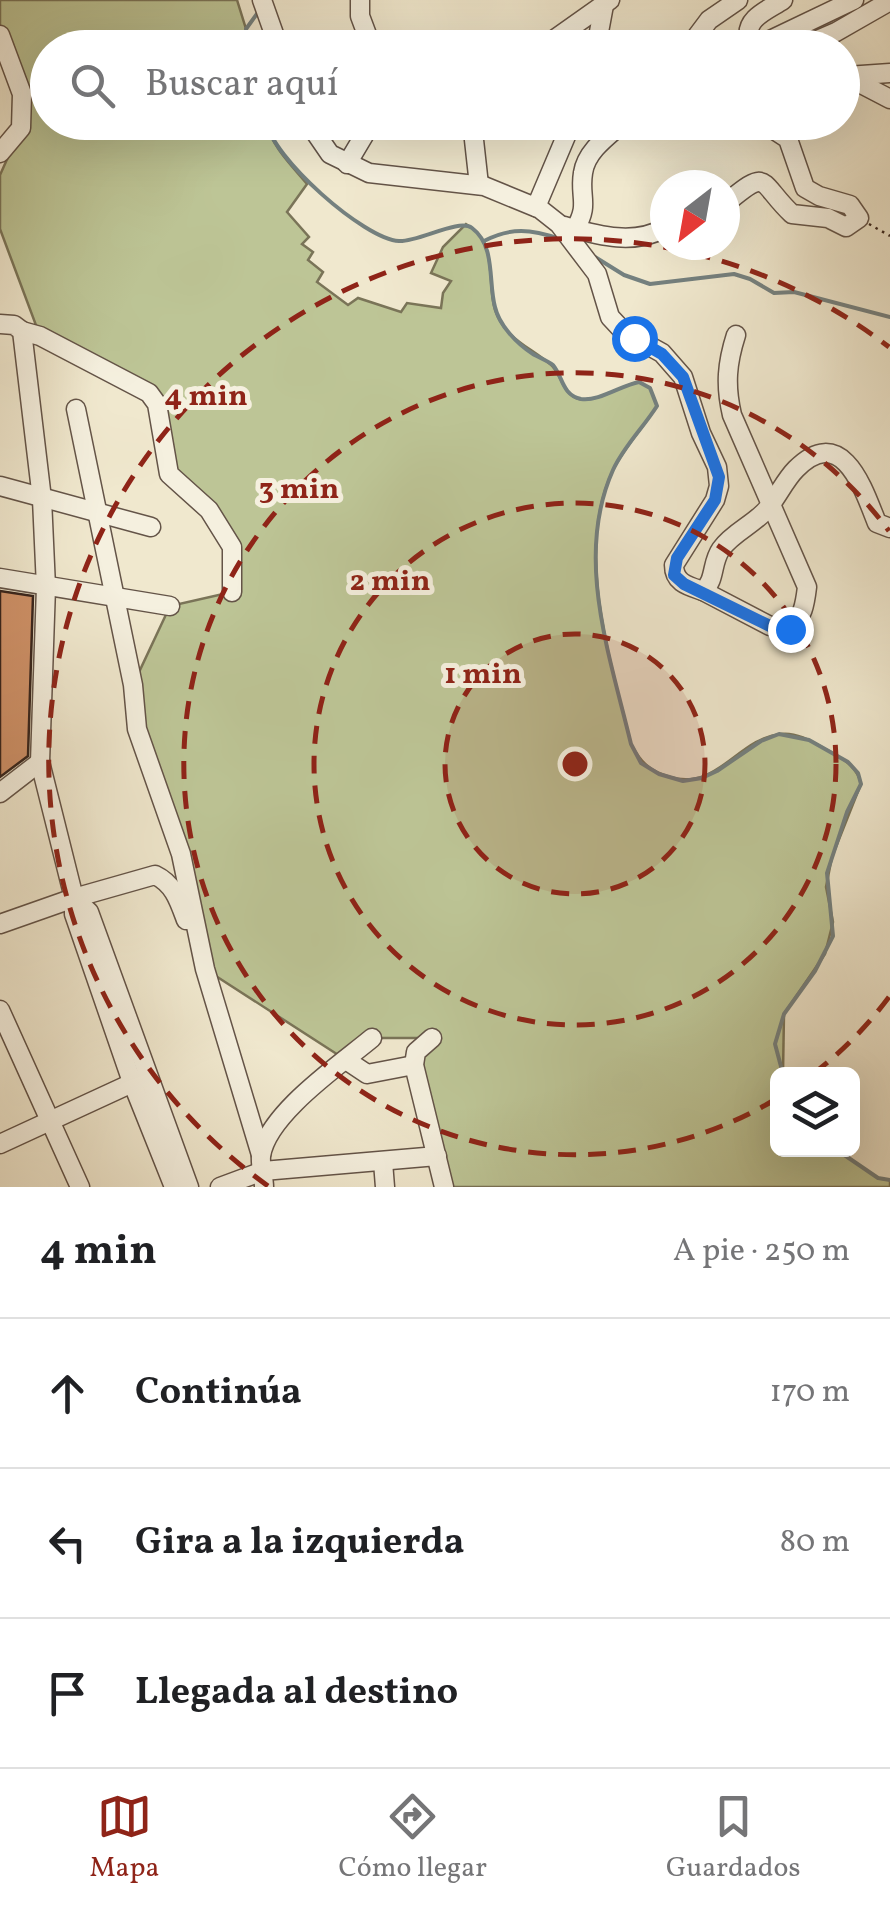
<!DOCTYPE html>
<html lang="es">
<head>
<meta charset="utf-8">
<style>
  :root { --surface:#fff; --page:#f2f2f2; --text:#202124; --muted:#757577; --line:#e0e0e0; --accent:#8f2418 }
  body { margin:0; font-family:Vollkorn,serif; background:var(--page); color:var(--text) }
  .controls { position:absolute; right:30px; bottom:30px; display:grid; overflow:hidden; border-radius:15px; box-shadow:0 10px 40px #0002 }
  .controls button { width:90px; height:90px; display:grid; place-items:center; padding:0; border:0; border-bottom:2px solid var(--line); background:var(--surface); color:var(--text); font:50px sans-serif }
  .compass { position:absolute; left:650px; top:170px; width:90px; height:90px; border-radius:50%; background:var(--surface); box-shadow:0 10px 40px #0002; rotate:211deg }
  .stop { position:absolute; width:30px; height:30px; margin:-22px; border:8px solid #1a73e8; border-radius:50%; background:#fff }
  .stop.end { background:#1a73e8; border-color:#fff; box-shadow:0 2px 10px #0008 }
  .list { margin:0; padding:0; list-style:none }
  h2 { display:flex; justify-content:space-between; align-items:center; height:130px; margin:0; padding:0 40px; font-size:42px }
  h2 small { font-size:32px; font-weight:400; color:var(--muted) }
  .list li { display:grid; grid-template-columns:65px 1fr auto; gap:30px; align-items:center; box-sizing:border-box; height:150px; padding:0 40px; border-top:2px solid var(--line) }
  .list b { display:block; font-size:38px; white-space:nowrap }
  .list em { font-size:32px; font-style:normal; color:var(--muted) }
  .icon { flex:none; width:55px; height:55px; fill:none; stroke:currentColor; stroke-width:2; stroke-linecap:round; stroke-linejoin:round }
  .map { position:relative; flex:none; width:890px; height:1187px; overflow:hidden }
  .search { position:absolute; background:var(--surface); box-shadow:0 10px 40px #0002; left:30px; right:30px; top:30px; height:110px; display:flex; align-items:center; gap:25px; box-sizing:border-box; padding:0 35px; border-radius:55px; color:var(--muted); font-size:38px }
  .sheet { height:580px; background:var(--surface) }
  nav { display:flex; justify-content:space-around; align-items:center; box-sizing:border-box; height:140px; border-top:2px solid var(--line); background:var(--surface); font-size:28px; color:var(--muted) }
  nav a { display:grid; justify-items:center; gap:5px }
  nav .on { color:var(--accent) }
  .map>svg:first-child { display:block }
  .green { fill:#bdc596; stroke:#7a7458; stroke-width:2.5 }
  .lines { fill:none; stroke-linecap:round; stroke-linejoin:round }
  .stream { stroke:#74807f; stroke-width:4 }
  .building { fill:#cf9168; stroke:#36231b; stroke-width:2.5 }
  .minor-casing { stroke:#645448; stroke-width:21 }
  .path { stroke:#36231b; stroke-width:2.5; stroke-dasharray:2.5 5; stroke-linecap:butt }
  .minor { stroke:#f5f0df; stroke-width:18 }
  .route { stroke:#1a73e8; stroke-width:12 }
  .ring { fill:none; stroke:#8f2418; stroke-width:5; stroke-dasharray:18 12 }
  .centre { fill:#8f2418; stroke:#f5f0df; stroke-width:5 }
  .ring-label { font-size:30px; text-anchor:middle; font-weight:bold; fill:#8f2418; stroke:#f5f0df; stroke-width:10; stroke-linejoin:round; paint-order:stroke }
</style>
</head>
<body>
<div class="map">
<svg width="890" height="1187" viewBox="0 0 890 1187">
  <rect width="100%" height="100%" fill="#f0e8ce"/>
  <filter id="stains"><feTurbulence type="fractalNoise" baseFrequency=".002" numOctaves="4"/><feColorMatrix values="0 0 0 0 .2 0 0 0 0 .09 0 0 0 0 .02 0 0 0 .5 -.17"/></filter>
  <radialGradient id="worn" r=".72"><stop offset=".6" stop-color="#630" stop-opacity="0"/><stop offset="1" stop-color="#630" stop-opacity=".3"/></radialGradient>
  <path class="green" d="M0 0H237L246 29 247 47 48 48V122L267 123C271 146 292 166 307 184L287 212 309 237 302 244 313 252 308 260 323 272 317 282 348 305 358 298 401 312 407 303 441 308 443 293 451 281 431 273 443 247 466 224C499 242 486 281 495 310 504 338 530 347 550 364 562 373 561 394 579 399 596 403 622 385 639 382L650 388 657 406C643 428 625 446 613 470 574 551 611 661 631 744 641 762 649 771 670 777 718 791 738 738 781 734 799 732 816 744 831 752 846 761 857 767 861 784L832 857 826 887 833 922 825 954 784 1014 783 1074H778V1150H837L878 1178 890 1180V1187H444L414 1065 430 1038H372L346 1060 205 969 133 685 170 606 232 592V547L176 483 157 404 40 336 0 229V175L21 128 0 35Z"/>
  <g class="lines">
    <g class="stream">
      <path d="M247 48 246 29 259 11"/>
      <path d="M267 122C270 156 365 240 399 241 419 242 459 218 472 228 496 246 488 282 495 307 499 325 517 344 533 354 538 357 548 361 553 365 563 377 562 395 581 399 598 402 622 385 639 382L650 388 657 406C643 428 624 446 613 470 574 557 610 656 631 744L641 763 659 774 683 781 702 778 717 771 761 741 779 734 809 740 848 762 858 773 861 784 847 812 827 873 833 936 815 971 784 1014 775 1044 783 1074"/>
      <path d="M484 241C511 227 531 229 560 239"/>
      <path d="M595 257 624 275 650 284 734 274 750 279 774 293 794 292 890 317"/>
      <path d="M837 1150 878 1178 890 1180"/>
    </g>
  </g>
  <path class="building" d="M0 591 33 596 28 756 0 777Z"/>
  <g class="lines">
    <defs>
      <g id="minor">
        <path d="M262 0 279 48"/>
        <path d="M360 0V16L372 48"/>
        <path d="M783 0C768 10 745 18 749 38L756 42H766L854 0"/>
        <path d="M0 35 22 94 21 128 0 153"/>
        <path d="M542 48 610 0"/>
        <path d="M596 48 604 5"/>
        <path d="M688 48 709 20 738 0"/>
        <path d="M799 48 836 32 890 1"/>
        <path d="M842 74 890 99"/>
        <path d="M847 76 890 73"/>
        <path d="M308 122 330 154 369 173 484 186 540 209 559 224 597 274 610 317 624 332 662 353 683 377 701 433 717 467 719 486 715 500 674 565C674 583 688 586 703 591 716 580 711 563 721 549 733 532 755 524 768 508 778 496 785 480 796 469 843 422 864 491 877 523L890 528"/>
        <path d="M472 122 479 185"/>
        <path d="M347 164 372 122"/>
        <path d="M725 204C770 166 758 182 792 214L828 218 846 227 859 218 850 205 819 196 805 188 788 139 762 122"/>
        <path d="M536 207 572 122"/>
        <path d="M564 226C597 235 633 246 665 228"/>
        <path d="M575 229C590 204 579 198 583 173 586 151 608 136 624 122"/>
        <path d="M0 324 14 325 22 331 42 499 46 587 40 762 74 898V914L132 1082 174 1187"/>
        <path d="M22 331 40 336 149 393 157 404 169 474 209 510 232 547V592"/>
        <path d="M76 409 133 685 137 729 181 854 205 969 261 1155"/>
        <path d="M0 486 151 527"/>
        <path d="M0 578 170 606"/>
        <path d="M703 591 770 626 789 629C803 618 805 604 807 587L732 415C725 385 727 363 736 335"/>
        <path d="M0 793 40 762"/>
        <path d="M74 898 89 912 189 1187"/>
        <path d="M0 924 74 898 155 875C174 884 179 901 186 920"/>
        <path d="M0 1010 80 1187"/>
        <path d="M432 1038 416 1052 414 1065 444 1187"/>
        <path d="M346 1060 367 1074 414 1065"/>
        <path d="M0 1144 143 1078"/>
        <path d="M383 1162 385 1187"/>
        <path d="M220 1187 263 1171 437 1156"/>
        <path d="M264 1187C264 1178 260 1165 261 1156 267 1114 341 1064 372 1038"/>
      </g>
    </defs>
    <use href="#minor" class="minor-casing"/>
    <path class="path" d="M869 224 890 236"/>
    <use href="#minor" class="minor"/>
  </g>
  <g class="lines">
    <path class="route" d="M634 338 662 354 683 377 719 477 715 500 677 558 674 575 684 584 770 626 790 629"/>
  </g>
  <circle cx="575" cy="764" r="130" fill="#8f2418" fill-opacity=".12"/>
  <g class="ring">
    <circle cx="575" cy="764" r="130"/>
    <circle cx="575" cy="764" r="261"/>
    <path d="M889 997A391 391 0 0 1 813 1074M776 1099A391 391 0 1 1 889 531"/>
    <path d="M268 1186A522 522 0 1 1 889 347"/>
  </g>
  <circle cx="575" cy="764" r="15" class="centre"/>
  <g class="ring-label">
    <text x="206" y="405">4 min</text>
    <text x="299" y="498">3 min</text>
    <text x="390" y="590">2 min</text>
    <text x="483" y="683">1 min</text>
  </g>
  <rect width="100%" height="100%" filter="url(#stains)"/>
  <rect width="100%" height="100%" fill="url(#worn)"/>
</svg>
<div class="controls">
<button><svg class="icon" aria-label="layers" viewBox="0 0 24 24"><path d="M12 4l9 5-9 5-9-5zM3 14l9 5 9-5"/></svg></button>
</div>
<svg class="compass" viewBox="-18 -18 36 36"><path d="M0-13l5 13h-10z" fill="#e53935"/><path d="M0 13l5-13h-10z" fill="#757577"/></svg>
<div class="stop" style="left:634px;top:338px"></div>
<div class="stop end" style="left:790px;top:629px"></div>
<div class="search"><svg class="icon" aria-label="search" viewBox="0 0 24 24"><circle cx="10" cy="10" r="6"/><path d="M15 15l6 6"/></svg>Buscar aquí</div>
</div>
<section class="sheet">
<h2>4 min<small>A pie · 250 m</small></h2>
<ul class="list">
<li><svg class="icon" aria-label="ahead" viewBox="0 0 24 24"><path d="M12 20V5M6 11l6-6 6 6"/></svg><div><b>Continúa</b></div><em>170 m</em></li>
<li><svg class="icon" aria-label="left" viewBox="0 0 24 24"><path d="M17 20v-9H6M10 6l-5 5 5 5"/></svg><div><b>Gira a la izquierda</b></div><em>80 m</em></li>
<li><svg class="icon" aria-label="arrive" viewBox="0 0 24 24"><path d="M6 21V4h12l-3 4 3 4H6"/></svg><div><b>Llegada al destino</b></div></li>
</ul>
</section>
<nav>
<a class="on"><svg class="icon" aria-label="map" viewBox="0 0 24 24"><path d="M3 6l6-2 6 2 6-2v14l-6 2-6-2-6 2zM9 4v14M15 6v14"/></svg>Mapa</a>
<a><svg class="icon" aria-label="directions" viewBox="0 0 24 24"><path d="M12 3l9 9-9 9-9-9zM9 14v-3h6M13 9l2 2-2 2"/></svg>Cómo llegar</a>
<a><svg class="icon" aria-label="saved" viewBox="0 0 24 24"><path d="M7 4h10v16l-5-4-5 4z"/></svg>Guardados</a>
</nav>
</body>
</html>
